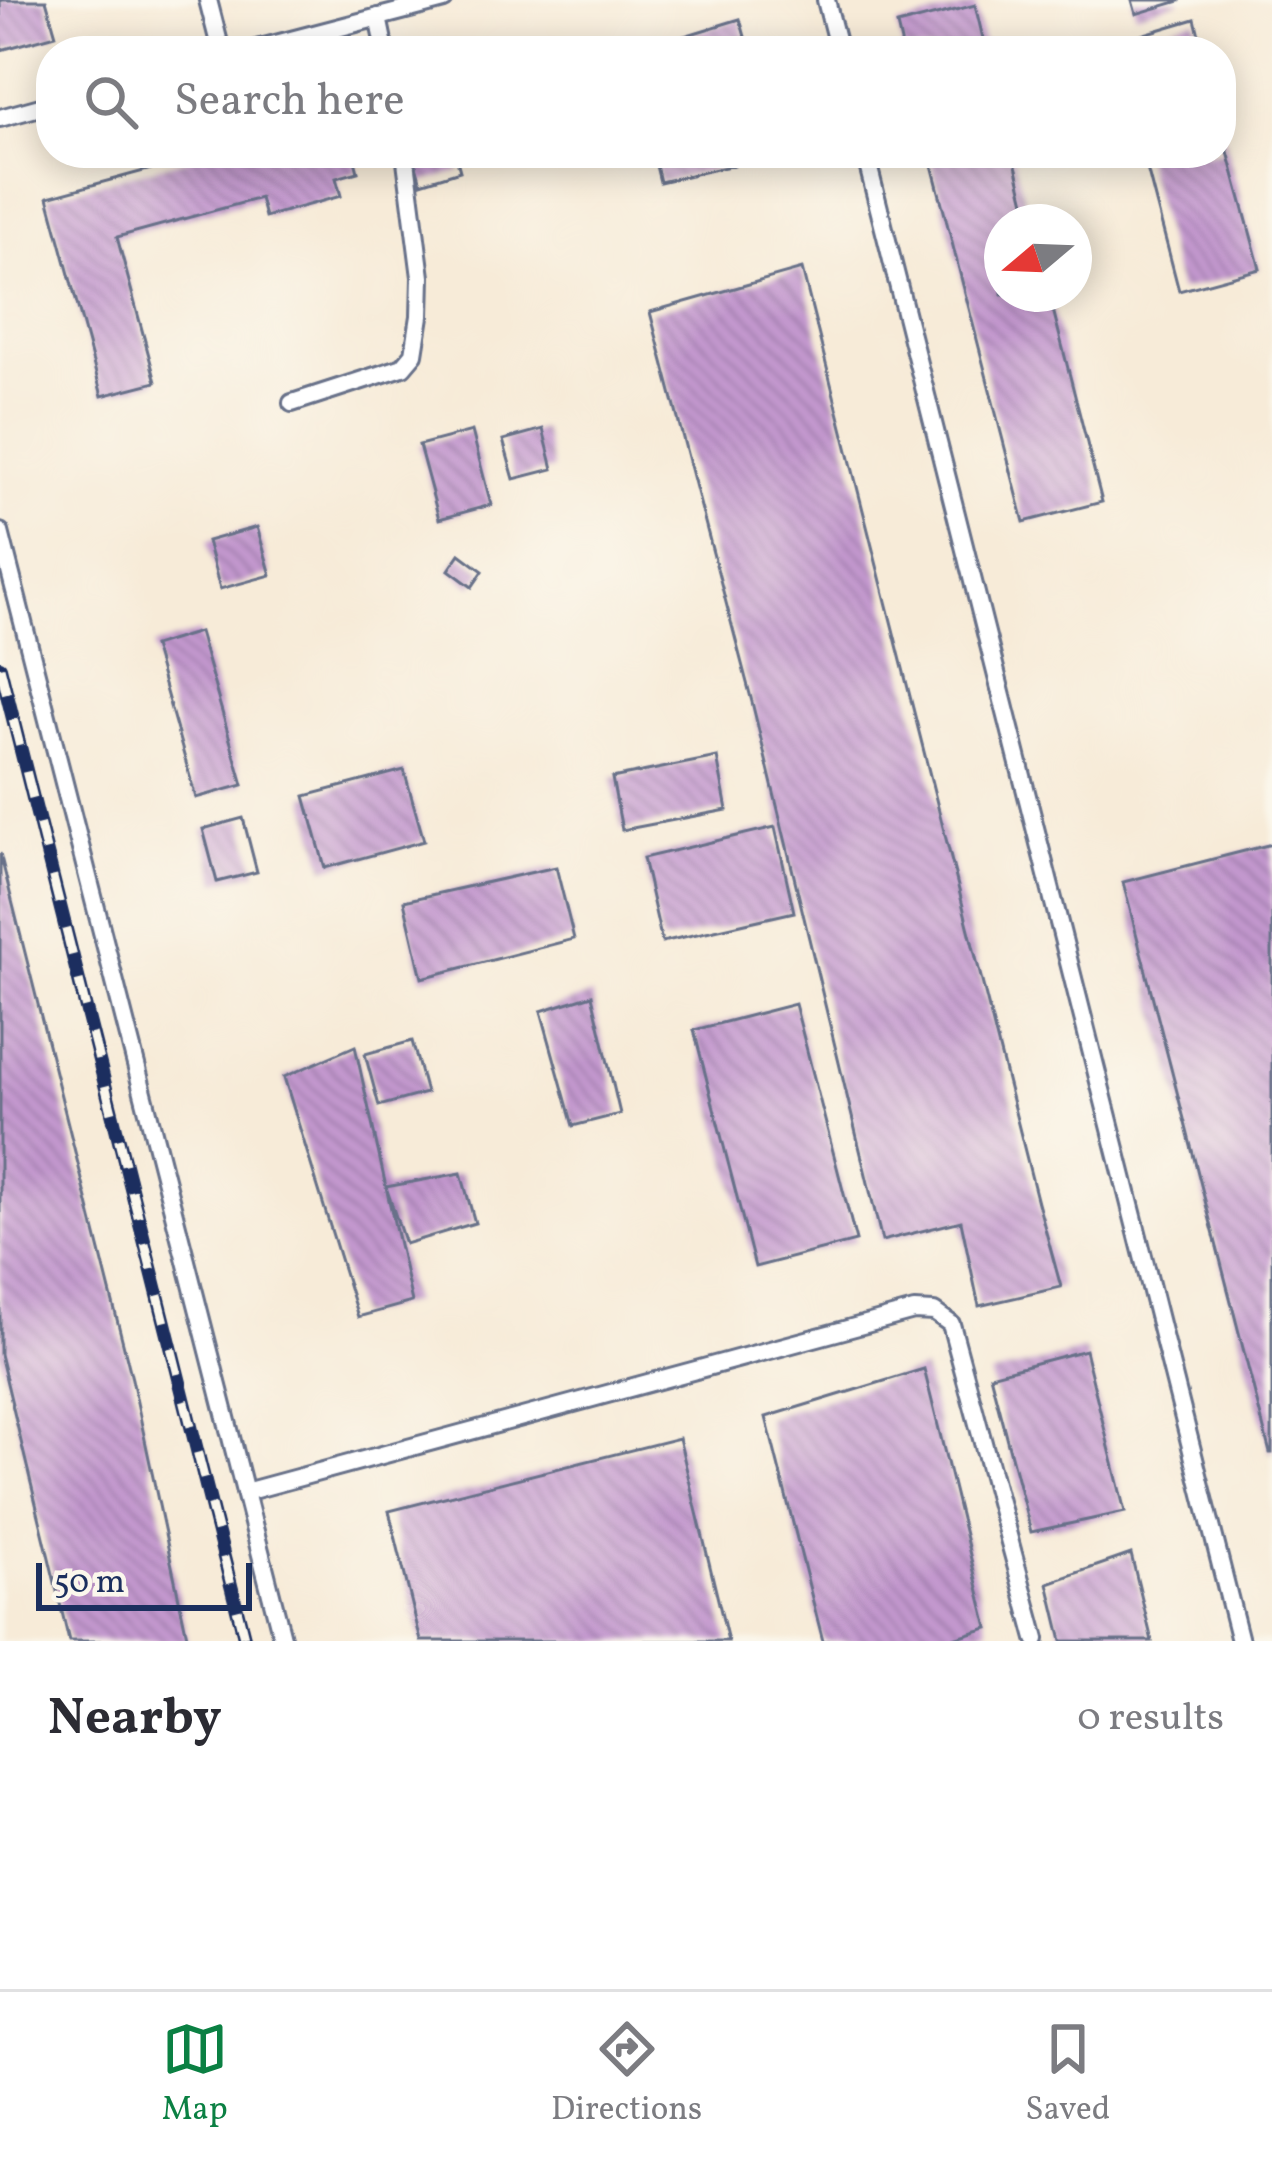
<!DOCTYPE html>
<html lang="en">
<head>
<meta charset="utf-8">
<style>
  :root { --surface:#fff; --page:#f2f2f3; --text:#2b2b33; --muted:#7c7c81; --line:#e1e1e2; --accent:#0b8043 }
  body { margin:0; font-family:Vollkorn,serif; background:var(--page); color:var(--text) }
  .compass { position:absolute; left:984px; top:204px; width:108px; height:108px; border-radius:50%; background:var(--surface); box-shadow:0 6px 30px #0003; rotate:251deg }
  .scale { position:absolute; left:36px; bottom:30px; width:216px; box-sizing:border-box; padding-left:12px; border:6px solid #1b2f5e; border-top:0; font-size:33px; line-height:42px; white-space:nowrap; color:#1b2f5e; -webkit-text-stroke:9px #fbf7ec; paint-order:stroke }
  .list { margin:0; padding:0; list-style:none }
  h2 { display:flex; justify-content:space-between; align-items:center; height:156px; margin:0; padding:0 48px; font-size:51px }
  h2 small { font-size:39px; font-weight:400; color:var(--muted) }
  .icon { flex:none; width:66px; height:66px; fill:none; stroke:currentColor; stroke-width:2; stroke-linecap:round; stroke-linejoin:round }
  .map { position:relative; flex:none; width:1272px; height:1641px; overflow:hidden }
  .search { position:absolute; background:var(--surface); box-shadow:0 6px 30px #0003; left:36px; right:36px; top:36px; height:132px; display:flex; align-items:center; gap:30px; box-sizing:border-box; padding:0 42px; border-radius:48px; color:var(--muted); font-size:45px }
  .sheet { height:348px; background:var(--surface) }
  nav { display:flex; justify-content:space-around; align-items:center; box-sizing:border-box; height:168px; border-top:3px solid var(--line); background:var(--surface); font-size:33px; color:var(--muted) }
  nav a { display:grid; justify-items:center; gap:6px }
  nav .on { color:var(--accent) }
  .map>svg:first-child { display:block }
  .building { fill:url(#building-back-hatch) }
  .lines { fill:none; stroke-linecap:round; stroke-linejoin:round }
  .service-casing { stroke:#687189; stroke-width:22 }
  .service { stroke:#fff; stroke-width:16 }
  .rail-casing { stroke:#1b2f5e; stroke-width:14 }
  .rail { stroke:#fbf7ec; stroke-width:9; stroke-dasharray:27; stroke-linecap:butt }
</style>
</head>
<body>
<div class="map">
<svg width="1272" height="1641" viewBox="0 0 1272 1641">
  <defs>
    <pattern id="building-back-hatch" width="6" height="6" patternUnits="userSpaceOnUse" patternTransform="scale(3)"><rect width="6" height="6" fill="#c398ce"/><path d="M-1 5l2 2M0 0l6 6M5-1l2 2" fill="none" stroke="#9e7caa"/></pattern>
  </defs>
  <rect width="100%" height="100%" fill="#fbf7ec"/>
  <filter id="ink" filterUnits="userSpaceOnUse"><feTurbulence type="fractalNoise" baseFrequency=".00833" numOctaves="2"/><feDisplacementMap in="SourceGraphic" scale="24" xChannelSelector="R" yChannelSelector="G"/><feConvolveMatrix kernelMatrix="1 2 1 2 8 2 1 2 1" color-interpolation-filters="sRGB"/></filter>
  <filter id="wash" filterUnits="userSpaceOnUse"><feTurbulence type="fractalNoise" baseFrequency=".004" numOctaves="4" result="noise"/><feDisplacementMap in="SourceGraphic" scale="48" xChannelSelector="R" yChannelSelector="G"/><feGaussianBlur stdDeviation="2.7" result="paint"/><feColorMatrix in="noise" values="0 0 0 0 0 0 0 0 0 0 0 0 0 0 0 0 0 1.4 0 .05"/><feComposite in="paint" operator="in"/></filter>
  <g filter="url(#wash)">
    <rect width="100%" height="100%" fill="#f7ebd8"/>
    <g id="blocks">
      <g class="building">
        <path d="M0 0H46L56 35 1 50Z"/>
        <path d="M1132 0H1180V1L1136 14Z"/>
        <path d="M975 5 986 51H903L897 25Z"/>
        <path d="M740 19 749 51H638V50Z"/>
        <path d="M1195 19 1203 51H1116L1114 43Z"/>
        <path d="M1221 126 1260 269 1179 291 1143 153H1221Z"/>
        <path d="M210 153H353L358 172 336 178 341 196 265 217 260 198 117 237 156 382 102 396 48 197Z"/>
        <path d="M419 153H455L460 171 421 183 413 155Z"/>
        <path d="M653 153H777L778 155 660 182Z"/>
        <path d="M929 153H1013L1030 222H1002V294H1049L1102 502 1024 522Z"/>
        <path d="M802 269 1038 1203 1061 1287 979 1306 961 1221 882 1241 752 702 650 312Z"/>
        <path d="M543 429 553 469 514 479 503 440Z"/>
        <path d="M472 431 491 505 439 519 419 445Z"/>
        <path d="M257 527 271 575 220 589 207 541Z"/>
        <path d="M460 554 483 571 472 587 449 570Z"/>
        <path d="M199 632 243 785 196 798 153 646Z"/>
        <path d="M717 757 727 810 622 830 612 778Z"/>
        <path d="M404 770 424 841 325 868 305 796Z"/>
        <path d="M243 818 257 872 217 882 203 829Z"/>
        <path d="M775 827 794 912 662 942 643 858Z"/>
        <path d="M1272 844V1453H1270L1123 882Z"/>
        <path d="M0 853 132 1379 188 1641H69L0 1354Z"/>
        <path d="M556 867 574 939 422 978 404 901Z"/>
        <path d="M592 995 620 1114 573 1126 541 1011Z"/>
        <path d="M795 1004 856 1241 755 1267 694 1030Z"/>
        <path d="M412 1041 426 1093 379 1106 365 1054Z"/>
        <path d="M355 1046 386 1187 461 1173 475 1223 405 1244 386 1187 412 1302 358 1317 284 1077Z"/>
        <path d="M1085 1350 1125 1512 1031 1532 990 1375Z"/>
        <path d="M924 1369 988 1628 943 1641H823L766 1417Z"/>
        <path d="M679 1438 728 1641H421L389 1511Z"/>
        <path d="M1131 1554 1152 1641H1062L1048 1583Z"/>
      </g>
    </g>
  </g>
  <g filter="url(#ink)">
    <use href="#blocks" fill-opacity="0" stroke="#687189" stroke-width="3"/>
    <g class="lines">
      <defs>
        <g id="service">
          <path d="M208 0 221 51"/>
          <path d="M826 0 839 51"/>
          <path d="M378 17 385 51"/>
          <path d="M249 51 444 0"/>
          <path d="M0 118 51 104"/>
          <path d="M865 153 1240 1641"/>
          <path d="M292 403 403 367 414 354 420 316 421 277 405 153"/>
          <path d="M0 532 283 1641"/>
          <path d="M245 1492 914 1311 934 1312 951 1324 1036 1639"/>
        </g>
      </defs>
      <use href="#service" class="service-casing"/>
      <use href="#service" class="service"/>
      <defs>
        <path id="rail" d="M0 667 245 1641"/>
      </defs>
      <use href="#rail" class="rail-casing"/>
      <use href="#rail" class="rail"/>
    </g>
  </g>
</svg>
<svg class="compass" viewBox="-18 -18 36 36"><path d="M0-13l5 13h-10z" fill="#e53935"/><path d="M0 13l5-13h-10z" fill="#7c7c81"/></svg>
<div class="scale">50 m</div>
<div class="search"><svg class="icon" aria-label="search" viewBox="0 0 24 24"><circle cx="10" cy="10" r="6"/><path d="M15 15l6 6"/></svg>Search here</div>
</div>
<section class="sheet">
<h2>Nearby<small>0 results</small></h2>
<ul class="list">
</ul>
</section>
<nav>
<a class="on"><svg class="icon" aria-label="map" viewBox="0 0 24 24"><path d="M3 6l6-2 6 2 6-2v14l-6 2-6-2-6 2zM9 4v14M15 6v14"/></svg>Map</a>
<a><svg class="icon" aria-label="directions" viewBox="0 0 24 24"><path d="M12 3l9 9-9 9-9-9zM9 14v-3h6M13 9l2 2-2 2"/></svg>Directions</a>
<a><svg class="icon" aria-label="saved" viewBox="0 0 24 24"><path d="M7 4h10v16l-5-4-5 4z"/></svg>Saved</a>
</nav>
</body>
</html>
